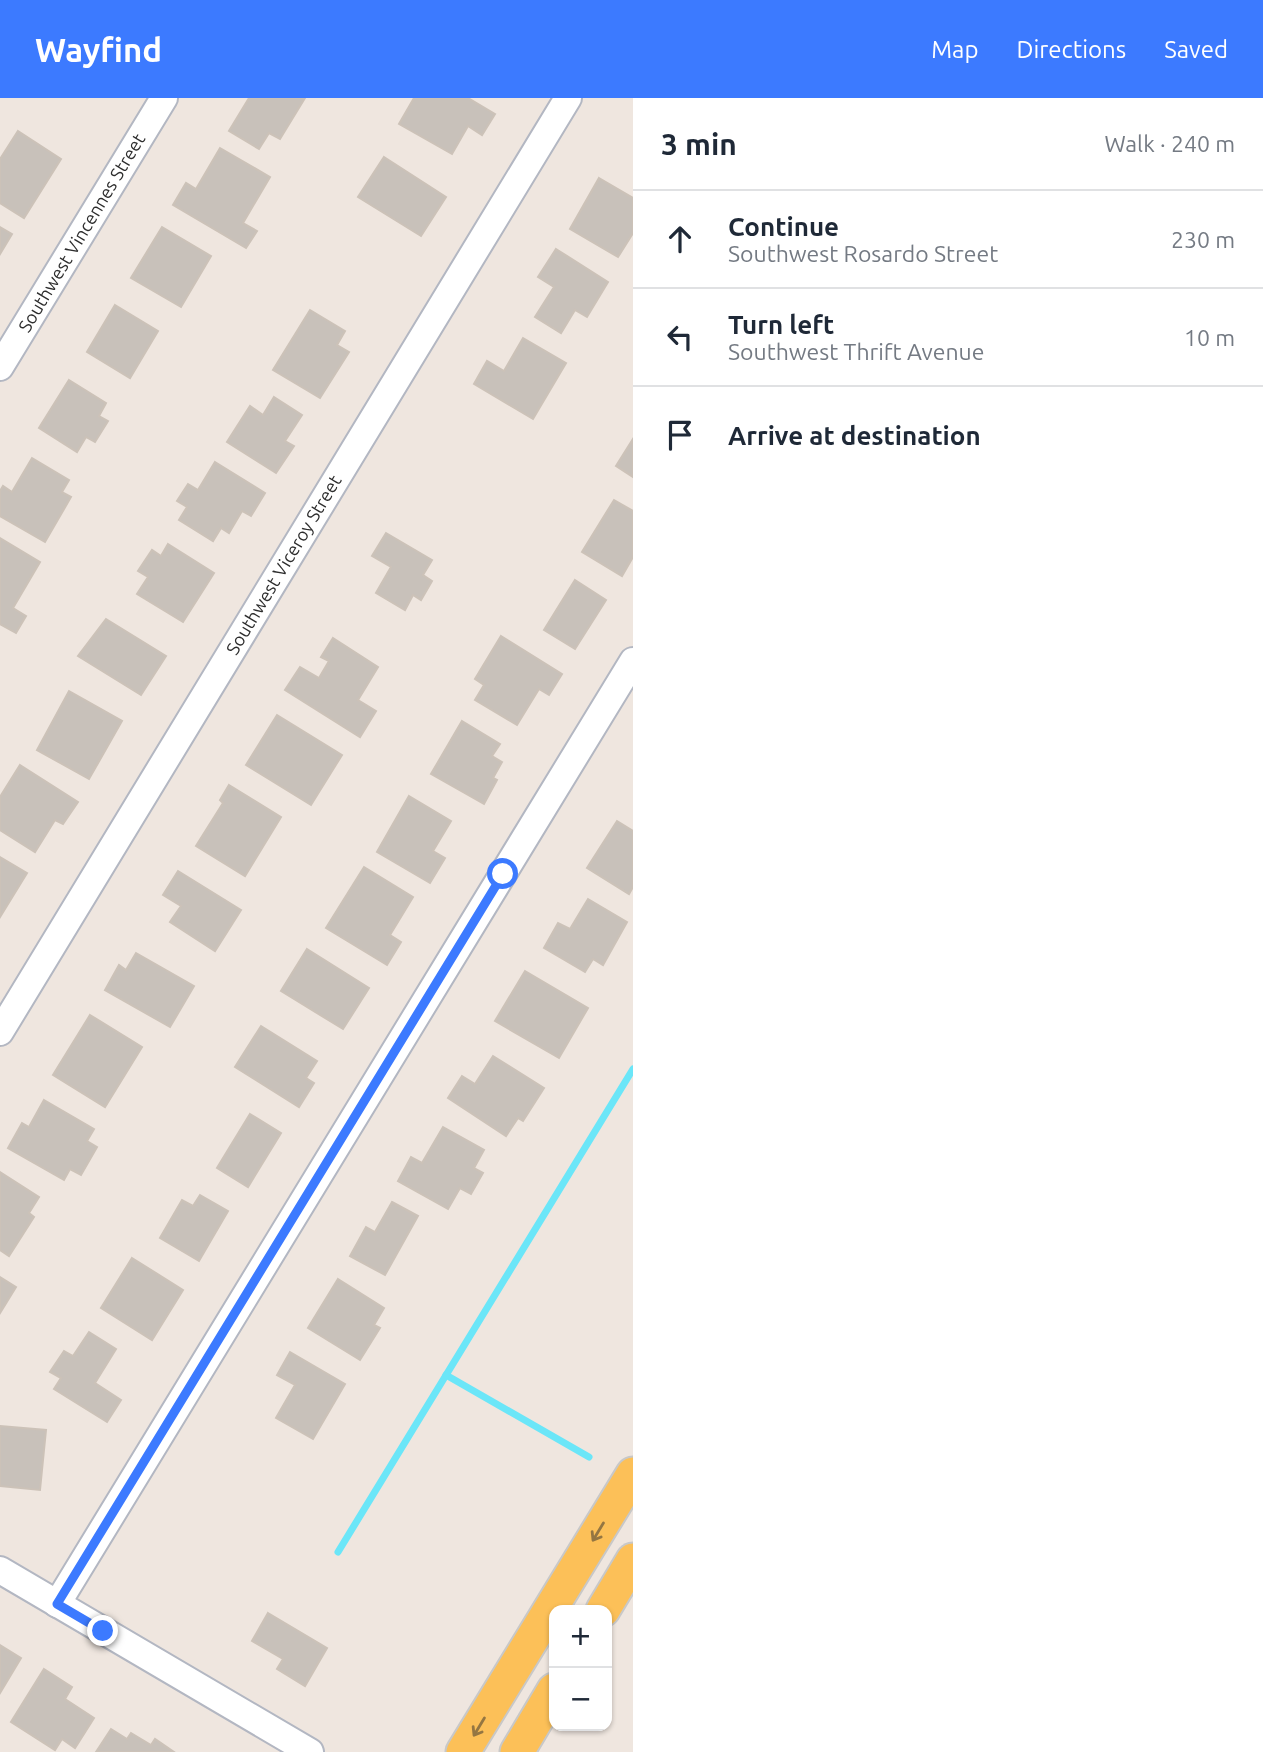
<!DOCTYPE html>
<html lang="en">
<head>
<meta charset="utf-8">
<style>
  :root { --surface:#fff; --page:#f2f2f3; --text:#1f2937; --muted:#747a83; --line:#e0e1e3; --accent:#3c7aff }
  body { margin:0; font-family:Ubuntu,sans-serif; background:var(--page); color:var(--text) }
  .controls { position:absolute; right:21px; bottom:21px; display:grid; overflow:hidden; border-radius:14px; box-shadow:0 2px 5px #0004 }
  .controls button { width:63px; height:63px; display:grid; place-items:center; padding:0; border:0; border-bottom:2px solid var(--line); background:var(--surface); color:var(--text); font:35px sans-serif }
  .stop { position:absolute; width:21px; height:21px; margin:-16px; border:5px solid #3c7aff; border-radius:50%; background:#fff }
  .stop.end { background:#3c7aff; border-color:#fff; box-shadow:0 2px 7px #0008 }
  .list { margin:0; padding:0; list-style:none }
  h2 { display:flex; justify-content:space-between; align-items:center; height:91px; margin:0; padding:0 28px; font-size:30px }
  h2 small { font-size:23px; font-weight:400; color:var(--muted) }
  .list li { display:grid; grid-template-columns:46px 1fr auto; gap:21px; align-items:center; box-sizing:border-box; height:98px; padding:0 28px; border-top:2px solid var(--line) }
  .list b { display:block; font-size:26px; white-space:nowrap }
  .list p { margin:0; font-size:23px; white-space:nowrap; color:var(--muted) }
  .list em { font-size:23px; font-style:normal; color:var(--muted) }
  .icon { flex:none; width:38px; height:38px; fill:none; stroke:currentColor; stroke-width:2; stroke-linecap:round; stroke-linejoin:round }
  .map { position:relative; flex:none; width:633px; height:1654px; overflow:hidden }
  header { display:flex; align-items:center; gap:42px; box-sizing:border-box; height:98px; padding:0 35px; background:var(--accent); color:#fff }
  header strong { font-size:33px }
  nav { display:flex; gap:38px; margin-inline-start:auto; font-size:24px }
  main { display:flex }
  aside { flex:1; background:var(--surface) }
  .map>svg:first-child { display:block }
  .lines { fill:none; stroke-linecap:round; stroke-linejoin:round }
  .stream { stroke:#6be6f8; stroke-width:7 }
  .building { fill:#c8c1ba; stroke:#ccc2b8; stroke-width:2 }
  .minor-casing { stroke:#b3b7c2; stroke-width:30 }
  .major-casing { stroke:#c8c8c8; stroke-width:37 }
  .minor { stroke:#fff; stroke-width:26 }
  .major { stroke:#fcc058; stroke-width:33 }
  .oneway { stroke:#947642 }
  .route { stroke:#3c7aff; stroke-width:9 }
  .labels { text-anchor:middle; stroke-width:5; stroke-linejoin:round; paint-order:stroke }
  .street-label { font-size:18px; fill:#2d2d2d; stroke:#fff }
</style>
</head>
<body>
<header>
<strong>Wayfind</strong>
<nav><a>Map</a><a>Directions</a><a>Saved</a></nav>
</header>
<main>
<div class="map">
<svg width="633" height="1654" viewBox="0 0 633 1654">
  <rect width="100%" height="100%" fill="#efe6df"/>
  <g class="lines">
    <g class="stream">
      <path d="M446 1277 589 1359"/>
      <path d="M338 1454 633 971"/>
    </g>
  </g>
  <g class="building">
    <path d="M249 0H305L280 41 269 35 259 51 229 33Z"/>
    <path d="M414 0H468L495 16 482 37 468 28 452 56 399 26Z"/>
    <path d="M18 33 61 61 24 120 0 105V61Z"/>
    <path d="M220 50 270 79 243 125 257 133 246 150 173 107 186 85 196 91Z"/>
    <path d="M384 59 446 99 421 138 358 99Z"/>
    <path d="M599 80 633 100V135L618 159 570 131Z"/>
    <path d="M0 129 12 136 0 156Z"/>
    <path d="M162 129 211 158 181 209 131 180Z"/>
    <path d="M556 151 608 184 587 219 575 212 561 235 535 219 554 189 538 179Z"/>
    <path d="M115 207 158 233 130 280 87 254Z"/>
    <path d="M310 212 345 233 337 247 349 254 320 300 273 272Z"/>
    <path d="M523 240 566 265 533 321 474 286 487 263 504 273Z"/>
    <path d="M69 282 106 305 99 318 108 323 95 344 86 339 77 354 39 330Z"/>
    <path d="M274 299 302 317 285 343 294 348 276 375 227 344 250 308 263 317Z"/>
    <path d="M633 341V379L616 368Z"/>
    <path d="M32 360 69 382 62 394 71 399 45 444 0 418V393L3 388 12 394Z"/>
    <path d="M215 364 265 395 251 418 242 413 229 435 221 430 213 443 179 422 187 409 177 403 188 386 198 392Z"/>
    <path d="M614 402 633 413V459L622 478 582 454Z"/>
    <path d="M386 435 432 462 423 477 432 483 421 502 413 497 405 512 376 495 391 469 372 458Z"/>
    <path d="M0 440 40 464 13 510 26 518 16 535 0 526Z"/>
    <path d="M168 446 214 475 183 524 137 496 148 479 138 473 152 452 161 458Z"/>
    <path d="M575 482 606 502 575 551 544 532Z"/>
    <path d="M106 521 166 558 141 597 78 558Z"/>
    <path d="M501 538 562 576 549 597 539 591 517 627 475 602 484 587 475 581Z"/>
    <path d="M333 540 378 569 358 602 376 613 360 639 285 592 300 569 319 580 329 563 321 559Z"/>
    <path d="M69 593 122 623 89 681 37 652Z"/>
    <path d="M277 617 342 657 311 707 246 667Z"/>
    <path d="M462 623 500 646 492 658 502 664 493 680 497 682 484 706 431 676Z"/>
    <path d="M20 667 78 704 63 726 55 722 35 754 0 732V699Z"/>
    <path d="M229 687 281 719 245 778 196 748 223 705 220 702Z"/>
    <path d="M409 698 451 723 433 753 445 760 430 785 377 754Z"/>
    <path d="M617 723 633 733V789L629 796 587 770Z"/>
    <path d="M0 759 27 775 0 819Z"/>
    <path d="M364 769 413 799 390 837 401 844 387 867 326 830Z"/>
    <path d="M178 773 241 812 215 853 170 824 181 808 163 797Z"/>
    <path d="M588 801 627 824 603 867 593 861 585 874 544 850 558 825 570 831Z"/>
    <path d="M307 851 369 890 343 931 281 893Z"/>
    <path d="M136 855 194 888 170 929 105 892 119 867 126 872Z"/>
    <path d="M525 873 588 910 559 960 495 923Z"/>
    <path d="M90 917 142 949 105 1009 53 977Z"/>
    <path d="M261 928 317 963 306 980 314 985 299 1009 235 969Z"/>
    <path d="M493 958 544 990 523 1023 518 1020 506 1038 448 1000 462 978 475 986Z"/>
    <path d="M44 1002 94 1031 87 1043 97 1049 81 1077 70 1071 64 1082 8 1050 22 1025 29 1029Z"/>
    <path d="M250 1016 281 1035 248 1089 217 1070Z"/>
    <path d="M443 1029 484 1052 474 1070 483 1075 471 1096 460 1090 448 1111 398 1083 411 1059 422 1065Z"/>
    <path d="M0 1074 39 1099 29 1115 34 1119 9 1158 0 1152Z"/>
    <path d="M200 1097 228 1113 199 1163 160 1140 182 1102 193 1108Z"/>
    <path d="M392 1104 418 1118 385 1177 350 1158 366 1129 375 1134Z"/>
    <path d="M132 1160 183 1192 152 1242 101 1210Z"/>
    <path d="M0 1179 16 1189 0 1215Z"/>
    <path d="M338 1181 384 1210 374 1227 380 1230 360 1262 308 1230Z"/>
    <path d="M89 1234 116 1251 95 1285 121 1302 107 1324 54 1291 61 1280 50 1274 64 1253 73 1258Z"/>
    <path d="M290 1254 345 1286 313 1341 276 1320 295 1287 277 1277Z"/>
    <path d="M0 1328 46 1332 40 1392 0 1388Z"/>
    <path d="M268 1515 327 1550 305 1588 277 1571 283 1561 252 1543Z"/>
    <path d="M0 1547 21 1560 0 1595Z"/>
    <path d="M44 1571 72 1589 65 1601 94 1620 75 1650 62 1641 55 1652 11 1624Z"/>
    <path d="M111 1631 127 1641 131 1635 151 1647 155 1641 174 1654H96Z"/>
  </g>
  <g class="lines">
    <defs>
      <g id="minor">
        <path d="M0 269 164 0"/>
        <path d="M0 934 568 0"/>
        <path d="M0 1472 310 1654"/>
        <path d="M57 1506 633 563"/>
      </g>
      <g id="major">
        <path d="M603 1512 633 1462"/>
        <path d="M463 1654 633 1376"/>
        <path d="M517 1654 554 1592"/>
      </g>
    </defs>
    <use href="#minor" class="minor-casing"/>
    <use href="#major" class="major-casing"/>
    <use href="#minor" class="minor"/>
    <use href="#major" class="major"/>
  </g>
  <defs><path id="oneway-shaft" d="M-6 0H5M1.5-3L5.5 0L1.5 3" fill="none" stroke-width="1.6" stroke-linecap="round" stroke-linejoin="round" transform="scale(1.75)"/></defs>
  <g class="oneway">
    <use href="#oneway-shaft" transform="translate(598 1434) rotate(121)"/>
    <use href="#oneway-shaft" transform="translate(479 1629) rotate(121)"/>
  </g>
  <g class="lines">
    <path class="route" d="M103 1533 57 1506 503 776"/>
  </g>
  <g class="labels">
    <g class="street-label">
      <text transform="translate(82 135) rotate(-59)" y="6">Southwest Vincennes Street</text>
      <text transform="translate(284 467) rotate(-59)" y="6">Southwest Viceroy Street</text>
    </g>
  </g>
</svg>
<div class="controls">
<button>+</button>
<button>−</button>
</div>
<div class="stop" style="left:503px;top:776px"></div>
<div class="stop end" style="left:103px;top:1533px"></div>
</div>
<aside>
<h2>3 min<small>Walk · 240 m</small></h2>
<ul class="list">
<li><svg class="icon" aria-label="ahead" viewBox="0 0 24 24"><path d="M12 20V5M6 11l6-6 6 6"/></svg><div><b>Continue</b><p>Southwest Rosardo Street</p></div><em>230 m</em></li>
<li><svg class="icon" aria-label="left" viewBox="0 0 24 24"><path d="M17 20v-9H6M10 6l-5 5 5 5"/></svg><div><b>Turn left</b><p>Southwest Thrift Avenue</p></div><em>10 m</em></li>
<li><svg class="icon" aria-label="arrive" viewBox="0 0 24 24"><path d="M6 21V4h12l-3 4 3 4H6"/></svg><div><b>Arrive at destination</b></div></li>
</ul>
</aside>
</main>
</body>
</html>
